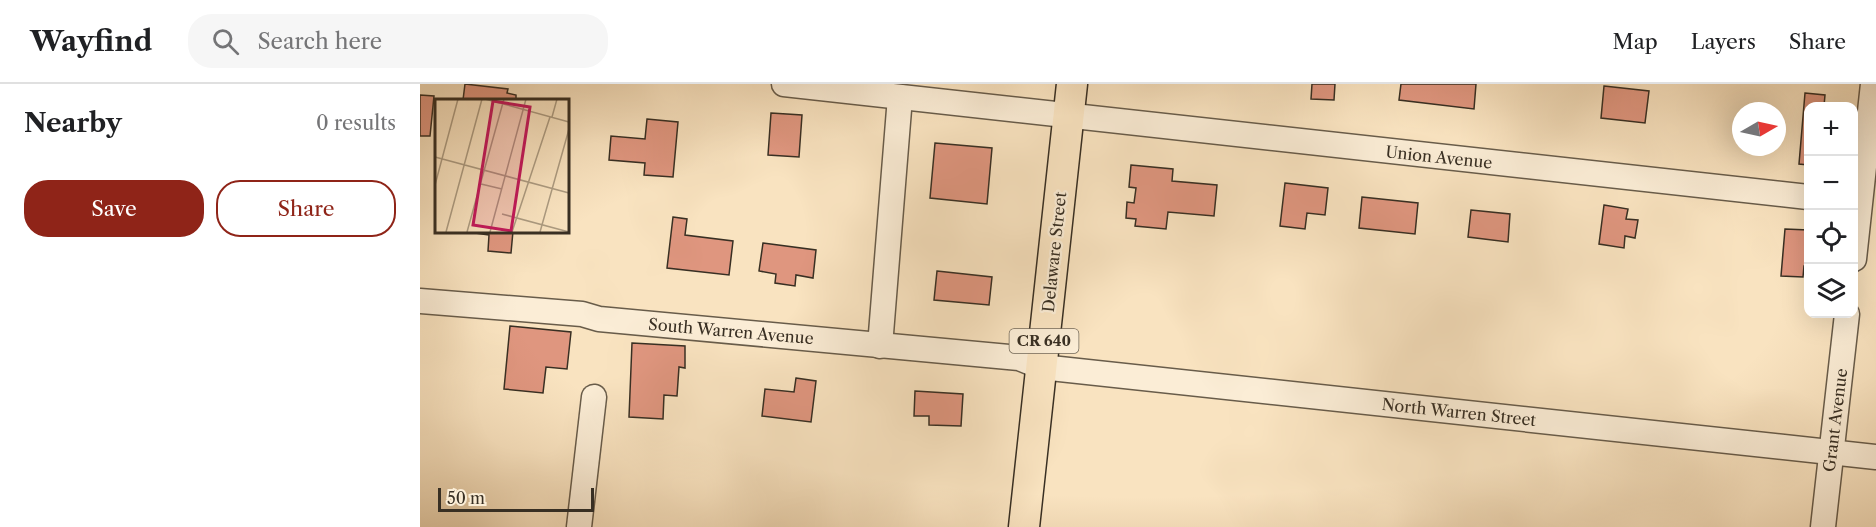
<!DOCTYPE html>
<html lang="en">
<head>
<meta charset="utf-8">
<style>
  :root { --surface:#fff; --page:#f6f6f6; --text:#202124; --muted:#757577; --line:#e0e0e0; --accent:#8f2418 }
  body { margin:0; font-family:"Libre Caslon Text",serif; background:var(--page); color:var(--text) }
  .controls { position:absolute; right:18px; top:18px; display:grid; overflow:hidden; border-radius:12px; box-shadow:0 6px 24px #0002 }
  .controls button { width:54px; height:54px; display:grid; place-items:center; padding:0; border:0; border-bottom:2px solid var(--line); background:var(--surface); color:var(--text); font:30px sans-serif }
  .compass { position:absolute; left:1312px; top:18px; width:54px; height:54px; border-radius:50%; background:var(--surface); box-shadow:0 6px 24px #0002; rotate:81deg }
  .scale { position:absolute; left:18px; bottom:15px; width:156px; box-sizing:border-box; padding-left:6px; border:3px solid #382f23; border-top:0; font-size:16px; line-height:21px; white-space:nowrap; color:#382f23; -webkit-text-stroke:4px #fbedd6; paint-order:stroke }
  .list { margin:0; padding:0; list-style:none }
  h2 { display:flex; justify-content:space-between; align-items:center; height:78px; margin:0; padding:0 24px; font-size:26px }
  h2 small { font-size:20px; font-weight:400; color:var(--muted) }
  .actions { display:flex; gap:12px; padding:18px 24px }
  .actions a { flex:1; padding:14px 0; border:2px solid var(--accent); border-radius:24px; text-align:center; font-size:21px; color:var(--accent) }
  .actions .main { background:var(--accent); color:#fff }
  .icon { flex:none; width:33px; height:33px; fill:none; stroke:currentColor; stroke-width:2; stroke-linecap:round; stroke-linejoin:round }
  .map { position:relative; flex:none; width:1456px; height:443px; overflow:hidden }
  header { display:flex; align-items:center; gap:36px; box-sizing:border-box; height:84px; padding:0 30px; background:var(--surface); border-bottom:2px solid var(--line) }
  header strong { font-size:28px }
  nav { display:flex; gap:33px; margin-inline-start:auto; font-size:21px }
  .search { width:420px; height:54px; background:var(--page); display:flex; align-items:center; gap:15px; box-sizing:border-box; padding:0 21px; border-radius:24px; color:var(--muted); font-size:22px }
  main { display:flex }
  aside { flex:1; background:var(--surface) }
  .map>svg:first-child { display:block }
  .building { fill:#df967f; stroke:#382f23; stroke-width:1.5 }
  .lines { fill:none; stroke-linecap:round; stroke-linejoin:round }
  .minor-casing { stroke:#685c4a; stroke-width:27 }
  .major-casing { stroke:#382f23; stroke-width:33 }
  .minor { stroke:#fbedd6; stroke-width:24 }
  .major { stroke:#f9e3c0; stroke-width:30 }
  .labels { text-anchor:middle; stroke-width:4.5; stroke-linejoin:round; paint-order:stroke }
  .shield { fill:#fbedd6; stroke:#726859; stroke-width:1.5 }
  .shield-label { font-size:15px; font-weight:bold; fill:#382f23 }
  .street-label { font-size:16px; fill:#382f23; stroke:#fbedd6 }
  .inset-road { fill:none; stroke:#ac9b81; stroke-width:1.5 }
  .view { fill:#c2185b; fill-opacity:0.15; stroke:#c2185b; stroke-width:3 }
  .inset-edge { fill:none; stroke:#382f23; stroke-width:3 }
</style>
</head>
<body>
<header>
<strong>Wayfind</strong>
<div class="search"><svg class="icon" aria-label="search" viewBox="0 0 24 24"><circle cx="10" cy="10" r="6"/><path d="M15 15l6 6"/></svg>Search here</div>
<nav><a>Map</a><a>Layers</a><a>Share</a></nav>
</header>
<main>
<aside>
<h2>Nearby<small>0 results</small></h2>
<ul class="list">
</ul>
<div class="actions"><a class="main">Save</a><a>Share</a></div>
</aside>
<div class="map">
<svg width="1456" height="443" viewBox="0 0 1456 443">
  <rect width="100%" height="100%" fill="#f9e3c0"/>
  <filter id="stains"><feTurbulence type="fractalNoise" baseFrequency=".00333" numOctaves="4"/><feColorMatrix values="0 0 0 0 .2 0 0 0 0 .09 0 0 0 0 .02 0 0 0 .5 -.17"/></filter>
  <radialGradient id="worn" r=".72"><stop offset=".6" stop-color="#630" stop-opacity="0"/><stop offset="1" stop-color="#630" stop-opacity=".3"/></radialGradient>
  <g class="building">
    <path d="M45 0 88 5 87 9 96 11V16H43Z"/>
    <path d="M892 0H915L914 16 891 15Z"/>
    <path d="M981 0H1056L1054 25 979 16Z"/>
    <path d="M1184 2 1229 7 1225 39 1181 34Z"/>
    <path d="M1385 9 1405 11 1404 22H1388V81L1379 80Z"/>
    <path d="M0 11 14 12 10 52H0Z"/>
    <path d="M351 29 382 31 379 73 348 71Z"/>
    <path d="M227 35 258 38 253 93 224 91 225 79 189 76 191 52 225 55Z"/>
    <path d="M515 59 572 64 567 120 510 114Z"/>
    <path d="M711 81 753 85 752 97 797 101 794 132 748 128 746 145 715 142 716 135 706 134 707 118 714 119 716 104 709 103Z"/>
    <path d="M865 99 908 104 905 131 887 129 885 145 860 142Z"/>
    <path d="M942 113 998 119 995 150 939 144Z"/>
    <path d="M1184 121 1208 125 1206 135 1218 136 1215 154 1205 152 1204 164 1179 160Z"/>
    <path d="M1051 126 1090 130 1088 158 1048 153Z"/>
    <path d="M253 133 267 135 265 151 313 157 309 191 247 184Z"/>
    <path d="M1365 145 1388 146V182H1384L1383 193 1361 192Z"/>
    <path d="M41 147H93L91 169 68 167 69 151Z"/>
    <path d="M343 159 396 166 393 194 376 191 375 202 355 199 356 190 339 187Z"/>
    <path d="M517 187 572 193 569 221 514 216Z"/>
    <path d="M90 242 151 248 147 285 126 283 123 309 84 305Z"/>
    <path d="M212 259 265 262V284L259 283 257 312 244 311 243 335 209 333Z"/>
    <path d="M376 294 396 297 391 338 342 332 345 305 374 308Z"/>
    <path d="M495 307 543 310 541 342 509 341V332H494Z"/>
  </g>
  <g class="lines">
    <defs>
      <g id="minor">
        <path d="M364 0 1388 113"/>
        <path d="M1434 175 1453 0"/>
        <path d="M0 217 162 230 179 235 599 274 621 283 1456 373"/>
        <path d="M460 262 480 13"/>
        <path d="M159 443 174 313"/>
        <path d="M1403 443 1427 230"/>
      </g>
      <path id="major" d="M604 443 652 0"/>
    </defs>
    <use href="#minor" class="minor-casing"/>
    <use href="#major" class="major-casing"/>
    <use href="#minor" class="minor"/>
    <use href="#major" class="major"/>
  </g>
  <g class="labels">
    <rect class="shield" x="589.5" y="245" width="69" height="24" rx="4.5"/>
    <g class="shield-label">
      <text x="624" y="262">CR 640</text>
    </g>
    <g class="street-label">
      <text transform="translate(1019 73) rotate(6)" y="6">Union Avenue</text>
      <text transform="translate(634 168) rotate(-84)" y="6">Delaware Street</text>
      <text transform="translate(311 247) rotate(5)" y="6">South Warren Avenue</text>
      <text transform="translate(1039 328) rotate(6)" y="6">North Warren Street</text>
      <text transform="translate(1415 336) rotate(-83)" y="6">Grant Avenue</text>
    </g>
  </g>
  <g transform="translate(15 15)">
    <rect width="134" height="134" fill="#f9e3c0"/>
    <path class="inset-road" d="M50 0 134 23M117 18 122 0M0 58 134 94M46 85 67 90M0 86 23 0M67 115 134 133M11 133 47 0M32 133 69 0M55 133 91 0M77 133 115 18M105 133 134 30"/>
    <path class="view" d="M58 2 95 8 76 132 38 126Z"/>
    <rect width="134" height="134" class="inset-edge"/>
  </g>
  <rect width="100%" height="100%" filter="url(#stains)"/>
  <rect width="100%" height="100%" fill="url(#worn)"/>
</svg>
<div class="controls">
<button>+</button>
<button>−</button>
<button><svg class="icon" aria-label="locate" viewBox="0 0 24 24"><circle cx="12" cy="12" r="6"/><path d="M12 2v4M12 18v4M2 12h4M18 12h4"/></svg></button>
<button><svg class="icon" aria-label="layers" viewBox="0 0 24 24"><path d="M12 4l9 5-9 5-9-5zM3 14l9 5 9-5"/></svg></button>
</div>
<svg class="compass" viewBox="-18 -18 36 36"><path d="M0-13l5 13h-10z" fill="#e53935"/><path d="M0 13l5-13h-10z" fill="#757577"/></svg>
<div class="scale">50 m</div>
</div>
</main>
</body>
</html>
